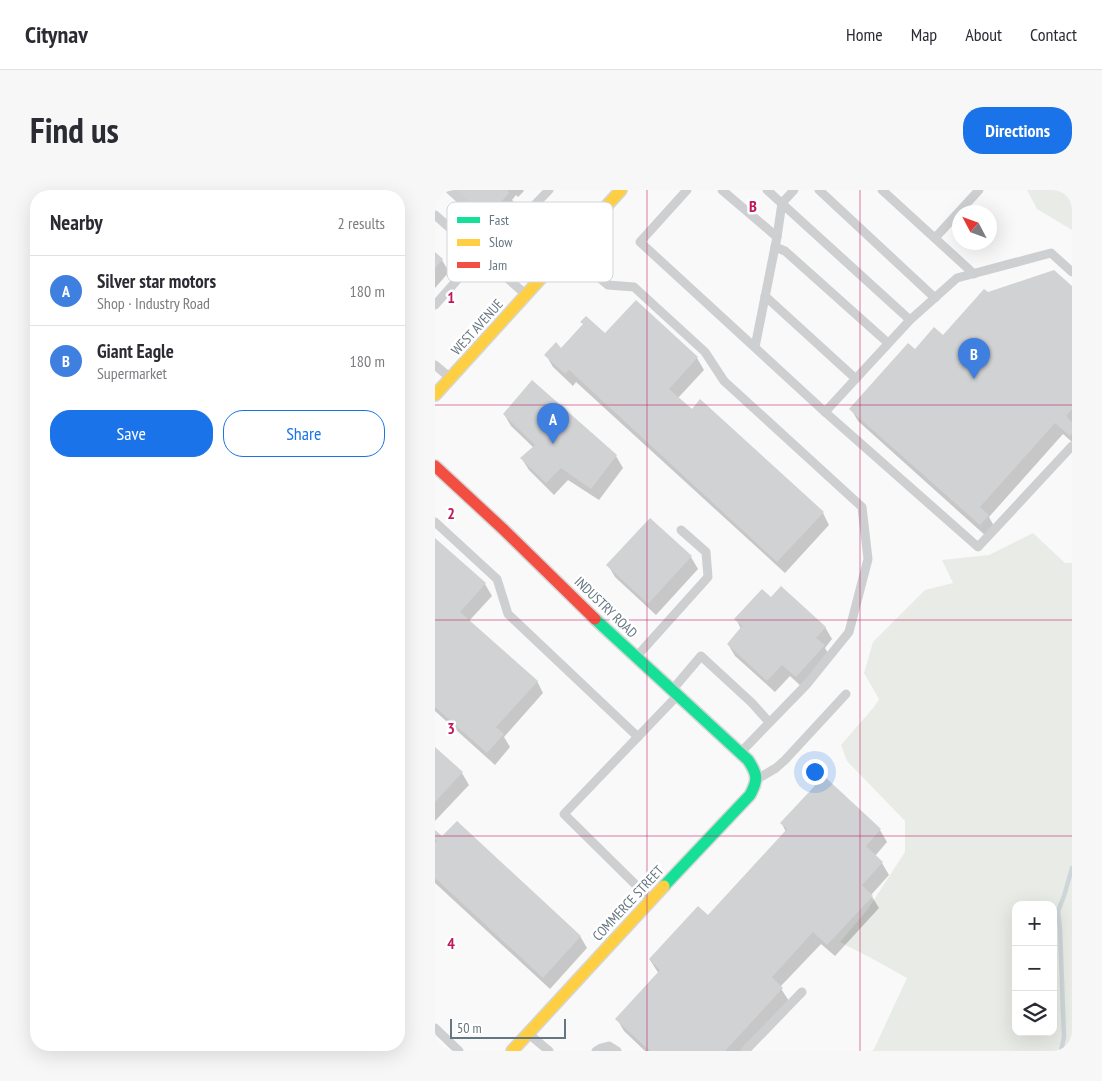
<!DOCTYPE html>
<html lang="en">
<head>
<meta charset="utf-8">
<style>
  :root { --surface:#fff; --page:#f7f7f7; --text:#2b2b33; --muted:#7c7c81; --line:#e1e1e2; --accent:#1a73e8 }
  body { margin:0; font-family:"PT Sans Narrow",sans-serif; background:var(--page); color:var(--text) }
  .controls { position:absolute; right:15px; bottom:15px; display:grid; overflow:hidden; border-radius:10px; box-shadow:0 5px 20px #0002 }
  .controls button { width:45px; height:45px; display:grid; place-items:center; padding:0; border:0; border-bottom:1px solid var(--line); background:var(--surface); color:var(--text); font:25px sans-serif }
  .compass { position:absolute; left:517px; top:15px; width:45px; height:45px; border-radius:50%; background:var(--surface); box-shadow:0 5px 20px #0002; rotate:311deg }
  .scale { position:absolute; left:15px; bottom:12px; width:116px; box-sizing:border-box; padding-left:5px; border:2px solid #657683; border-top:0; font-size:14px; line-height:18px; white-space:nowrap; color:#657683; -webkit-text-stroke:4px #fff; paint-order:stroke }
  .you { position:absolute; left:379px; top:581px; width:18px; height:18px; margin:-12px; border:4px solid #fff; border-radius:50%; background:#1a73e8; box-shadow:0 0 0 8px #1a73e833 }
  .badge { display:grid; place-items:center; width:32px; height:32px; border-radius:50%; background:var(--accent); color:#fff; font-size:16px; font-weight:700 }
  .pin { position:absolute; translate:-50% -41px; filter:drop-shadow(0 1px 2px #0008) }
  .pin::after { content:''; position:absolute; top:26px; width:18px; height:15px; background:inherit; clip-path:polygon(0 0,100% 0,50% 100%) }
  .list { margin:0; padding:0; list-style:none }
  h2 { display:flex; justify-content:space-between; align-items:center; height:65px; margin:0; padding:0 20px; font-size:21px }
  h2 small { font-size:16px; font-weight:400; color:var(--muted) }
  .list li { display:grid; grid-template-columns:32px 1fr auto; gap:15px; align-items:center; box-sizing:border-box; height:70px; padding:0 20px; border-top:1px solid var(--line) }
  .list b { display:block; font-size:19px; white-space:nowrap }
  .list p { margin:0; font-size:16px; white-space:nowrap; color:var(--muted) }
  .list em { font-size:16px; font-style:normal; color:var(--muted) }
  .actions { display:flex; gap:10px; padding:15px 20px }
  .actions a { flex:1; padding:11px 0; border:1px solid var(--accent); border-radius:20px; text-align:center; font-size:18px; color:var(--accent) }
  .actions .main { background:var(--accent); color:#fff }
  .icon { flex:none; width:28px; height:28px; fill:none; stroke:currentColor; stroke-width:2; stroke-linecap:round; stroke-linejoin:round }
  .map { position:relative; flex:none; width:637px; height:861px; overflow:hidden; border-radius:20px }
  header { display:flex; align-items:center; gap:30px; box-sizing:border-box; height:70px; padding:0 25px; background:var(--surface); border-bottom:1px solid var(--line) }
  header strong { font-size:24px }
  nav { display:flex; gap:28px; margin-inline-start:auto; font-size:18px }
  .intro { display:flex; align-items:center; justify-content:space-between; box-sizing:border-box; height:120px; padding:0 30px }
  h1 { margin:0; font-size:35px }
  .button { padding:12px 22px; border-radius:20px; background:var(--accent); color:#fff; font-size:18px; font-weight:700 }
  main { display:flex; gap:30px; padding:0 30px }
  aside { flex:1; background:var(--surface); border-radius:20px; box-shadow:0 5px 20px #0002 }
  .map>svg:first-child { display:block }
  .green { fill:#e8ebe6; fill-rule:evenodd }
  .shadow { fill:#0003 }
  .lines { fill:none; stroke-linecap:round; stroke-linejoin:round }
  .stream { stroke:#ced6d9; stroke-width:4.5 }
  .building { fill:#d0d2d3 }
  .fast-casing { stroke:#d5d6d7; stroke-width:14 }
  .slow-casing { stroke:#d5d6d7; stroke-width:14 }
  .jam-casing { stroke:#d5d6d7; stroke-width:14 }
  .lane { stroke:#cecfd0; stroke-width:9 }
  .fast { stroke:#16e098; stroke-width:11 }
  .slow { stroke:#ffcf43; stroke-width:11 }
  .jam { stroke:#f24e42; stroke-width:11 }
  .grid { fill:none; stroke:#c2185b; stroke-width:1; stroke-opacity:0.55 }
  .labels { text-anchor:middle; stroke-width:5; stroke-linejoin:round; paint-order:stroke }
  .street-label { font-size:14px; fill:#657683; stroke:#fff }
  .key { fill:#fff; stroke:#d1d6da; stroke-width:1 }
  .key-label { font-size:14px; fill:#657683 }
  .grid-label { font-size:16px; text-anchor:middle; font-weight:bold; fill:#c2185b; stroke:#fff; stroke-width:5; stroke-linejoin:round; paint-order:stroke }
</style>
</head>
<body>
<header>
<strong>Citynav</strong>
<nav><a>Home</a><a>Map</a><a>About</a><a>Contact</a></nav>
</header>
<div class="intro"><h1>Find us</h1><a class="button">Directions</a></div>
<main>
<aside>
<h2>Nearby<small>2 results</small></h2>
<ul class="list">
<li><span class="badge" style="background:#3f7fe0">A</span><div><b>Silver star motors</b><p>Shop · Industry Road</p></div><em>180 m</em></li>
<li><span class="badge" style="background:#3f7fe0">B</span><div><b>Giant Eagle</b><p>Supermarket</p></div><em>180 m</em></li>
</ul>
<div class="actions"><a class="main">Save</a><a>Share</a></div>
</aside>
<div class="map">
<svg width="637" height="861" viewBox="0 0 637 861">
  <rect width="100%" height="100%" fill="#f9f9f9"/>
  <g class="green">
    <path d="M592 0H637V40L602 19Z"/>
    <path d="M598 343 630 373H637V861H437L439 859 472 788 436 768 405 752 433 719 470 662V631L412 571 406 555 439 517 444 509 429 483 438 452 490 400 518 393 507 370 554 365ZM581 715H618V842H581Z"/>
  </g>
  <g class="shadow">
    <path d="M18 0H88L89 1 83 7 81 5 77 10 79 12 70 22 68 19 63 25 64 27 59 32 58 30 54 35Z"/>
    <path d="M0 64 7 70 14 82 0 98Z"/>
    <path d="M637 97V252L628 244 554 327 560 338 552 347 423 231 416 219 480 161 508 146 552 103Z"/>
    <path d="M201 111 262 168 269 180 243 208 388 323 394 335 350 383 141 192 138 196 118 177 111 165 170 145Z"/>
    <path d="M69 224 181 266 188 278 164 310 133 290 119 305 94 280 87 269 99 258 76 236Z"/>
    <path d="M0 349 50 394 57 406 34 431 102 491 108 503 69 547 75 557 60 575 0 521Z"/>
    <path d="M256 367 263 379 221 425 180 387 173 375Z"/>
    <path d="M336 409 390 437 397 449 390 458 396 468 368 498 355 486 340 502 300 466 293 454 306 439 301 429Z"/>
    <path d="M0 558 27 583 34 595 0 631Z"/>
    <path d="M389 588 445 640 452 652 440 666 447 673 454 685 436 705 444 718 400 766 386 754 345 797 354 811 308 861H210L189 841 182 829 224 784 215 770 273 727 351 642 347 634Z"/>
    <path d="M0 641 145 746 152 758 115 799 0 693Z"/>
  </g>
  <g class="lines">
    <path class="stream" d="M626 861 629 847 625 739 623 721 629 706 637 678"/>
  </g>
  <g class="building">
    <path d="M19 0H72L74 3 65 13 63 11 59 15 60 17 54 23 52 22 48 27Z"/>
    <path d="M0 62 8 69 0 78Z"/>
    <path d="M619 80 637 96V219L631 226 637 232V243L635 246 620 233 545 317 554 325 545 335 414 219 473 153 480 159 499 137 508 145 549 99 553 102Z"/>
    <path d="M201 110 263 167 234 199 257 219 265 209 389 322 342 372 134 180 130 184 109 165 121 152 126 158 148 134 145 132 151 126 170 143Z"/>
    <path d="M97 190 182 265 156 299 126 278 111 293 85 268 100 255 68 224Z"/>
    <path d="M215 328 257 366 213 414 171 375Z"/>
    <path d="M0 348 51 393 25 422 103 491 61 537 69 544 52 563 0 517Z"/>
    <path d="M346 396 391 437 381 448 390 455 361 487 347 475 332 491 292 454 307 436 299 429 327 399 336 407Z"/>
    <path d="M0 557 28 582 0 612Z"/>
    <path d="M389 586 446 639 431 656 448 672 427 695 438 706 392 755 378 742 337 787 348 798 290 861H215L180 829 225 780 214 769 263 716 273 725 352 639 345 633Z"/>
    <path d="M22 631 146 746 108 788 0 688V653L2 651 0 649V640L7 646Z"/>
  </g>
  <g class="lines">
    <defs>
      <path id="fast" d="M160 429 313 570C323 585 323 590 315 605L229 696"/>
      <g id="slow">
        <path d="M0 205 186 0"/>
        <path d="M77 861 229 696"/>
      </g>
      <path id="jam" d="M0 276 68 339 160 429"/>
    </defs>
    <use href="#fast" class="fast-casing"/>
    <use href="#slow" class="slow-casing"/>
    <use href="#jam" class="jam-casing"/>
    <g class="lane">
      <path d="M15 0 68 48"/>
      <path d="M252 0 205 52 390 222"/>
      <path d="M287 0 342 47"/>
      <path d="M332 0 475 130"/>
      <path d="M384 0 500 108"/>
      <path d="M447 0 539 84"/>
      <path d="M0 25 88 102"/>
      <path d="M500 48 544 0"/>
      <path d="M340 57 350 61 453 153"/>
      <path d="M134 62 173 95 199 97 270 162 289 191 427 317 433 369 414 442 372 494 307 561"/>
      <path d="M637 82 616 63 522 88 475 130 390 222 543 357 637 256"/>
      <path d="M106 83 68 48 114 0"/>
      <path d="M330 106 421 189"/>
      <path d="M0 115 45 64"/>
      <path d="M320 157 342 47 347 13 359 0"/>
      <path d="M0 175 13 186"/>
      <path d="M0 332 62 389 73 424 203 547"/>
      <path d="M203 465 273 387 271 362 246 340"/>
      <path d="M238 499 266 466 317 513 334 532"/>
      <path d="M324 588 341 578 350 570 411 504"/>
      <path d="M214 708 129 624 242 506"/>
      <path d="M0 838 24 861"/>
      <path d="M95 845 114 861"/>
      <path d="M161 861 166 858 174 856 182 861"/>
      <path d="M310 861 367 802"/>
    </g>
    <use href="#fast" class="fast"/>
    <use href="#slow" class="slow"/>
    <use href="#jam" class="jam"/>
  </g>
  <path class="grid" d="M212 0V861M425 0V861M0 215H637M0 430H637M0 646H637"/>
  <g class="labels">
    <g class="street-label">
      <text transform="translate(42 137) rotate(-48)" y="5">WEST AVENUE</text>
      <text transform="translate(171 417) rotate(44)" y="5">INDUSTRY ROAD</text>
      <text transform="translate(193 713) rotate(-47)" y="5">COMMERCE STREET</text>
    </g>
  </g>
  <rect x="12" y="12" width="166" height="80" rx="8" class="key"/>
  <rect x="22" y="27" width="23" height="6" fill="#16e098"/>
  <rect x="22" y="49" width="23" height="7" fill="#ffcf43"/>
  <rect x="22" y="72" width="23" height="6" fill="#f24e42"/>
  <g class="key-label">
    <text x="54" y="35">Fast</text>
    <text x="54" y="57">Slow</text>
    <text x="54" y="80">Jam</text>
  </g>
  <g class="grid-label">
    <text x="318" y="22">B</text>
    <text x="16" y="113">1</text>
    <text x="16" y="329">2</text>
    <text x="16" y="544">3</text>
    <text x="16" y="759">4</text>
  </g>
</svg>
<div class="controls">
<button>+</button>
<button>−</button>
<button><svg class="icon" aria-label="layers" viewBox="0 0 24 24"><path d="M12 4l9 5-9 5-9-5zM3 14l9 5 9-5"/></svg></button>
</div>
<svg class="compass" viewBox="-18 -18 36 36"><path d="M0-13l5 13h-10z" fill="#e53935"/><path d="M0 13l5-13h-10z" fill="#7c7c81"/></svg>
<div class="scale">50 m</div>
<div class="you"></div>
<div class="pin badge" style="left:118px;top:254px;background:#3f7fe0">A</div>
<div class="pin badge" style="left:539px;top:189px;background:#3f7fe0">B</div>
</div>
</main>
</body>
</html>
